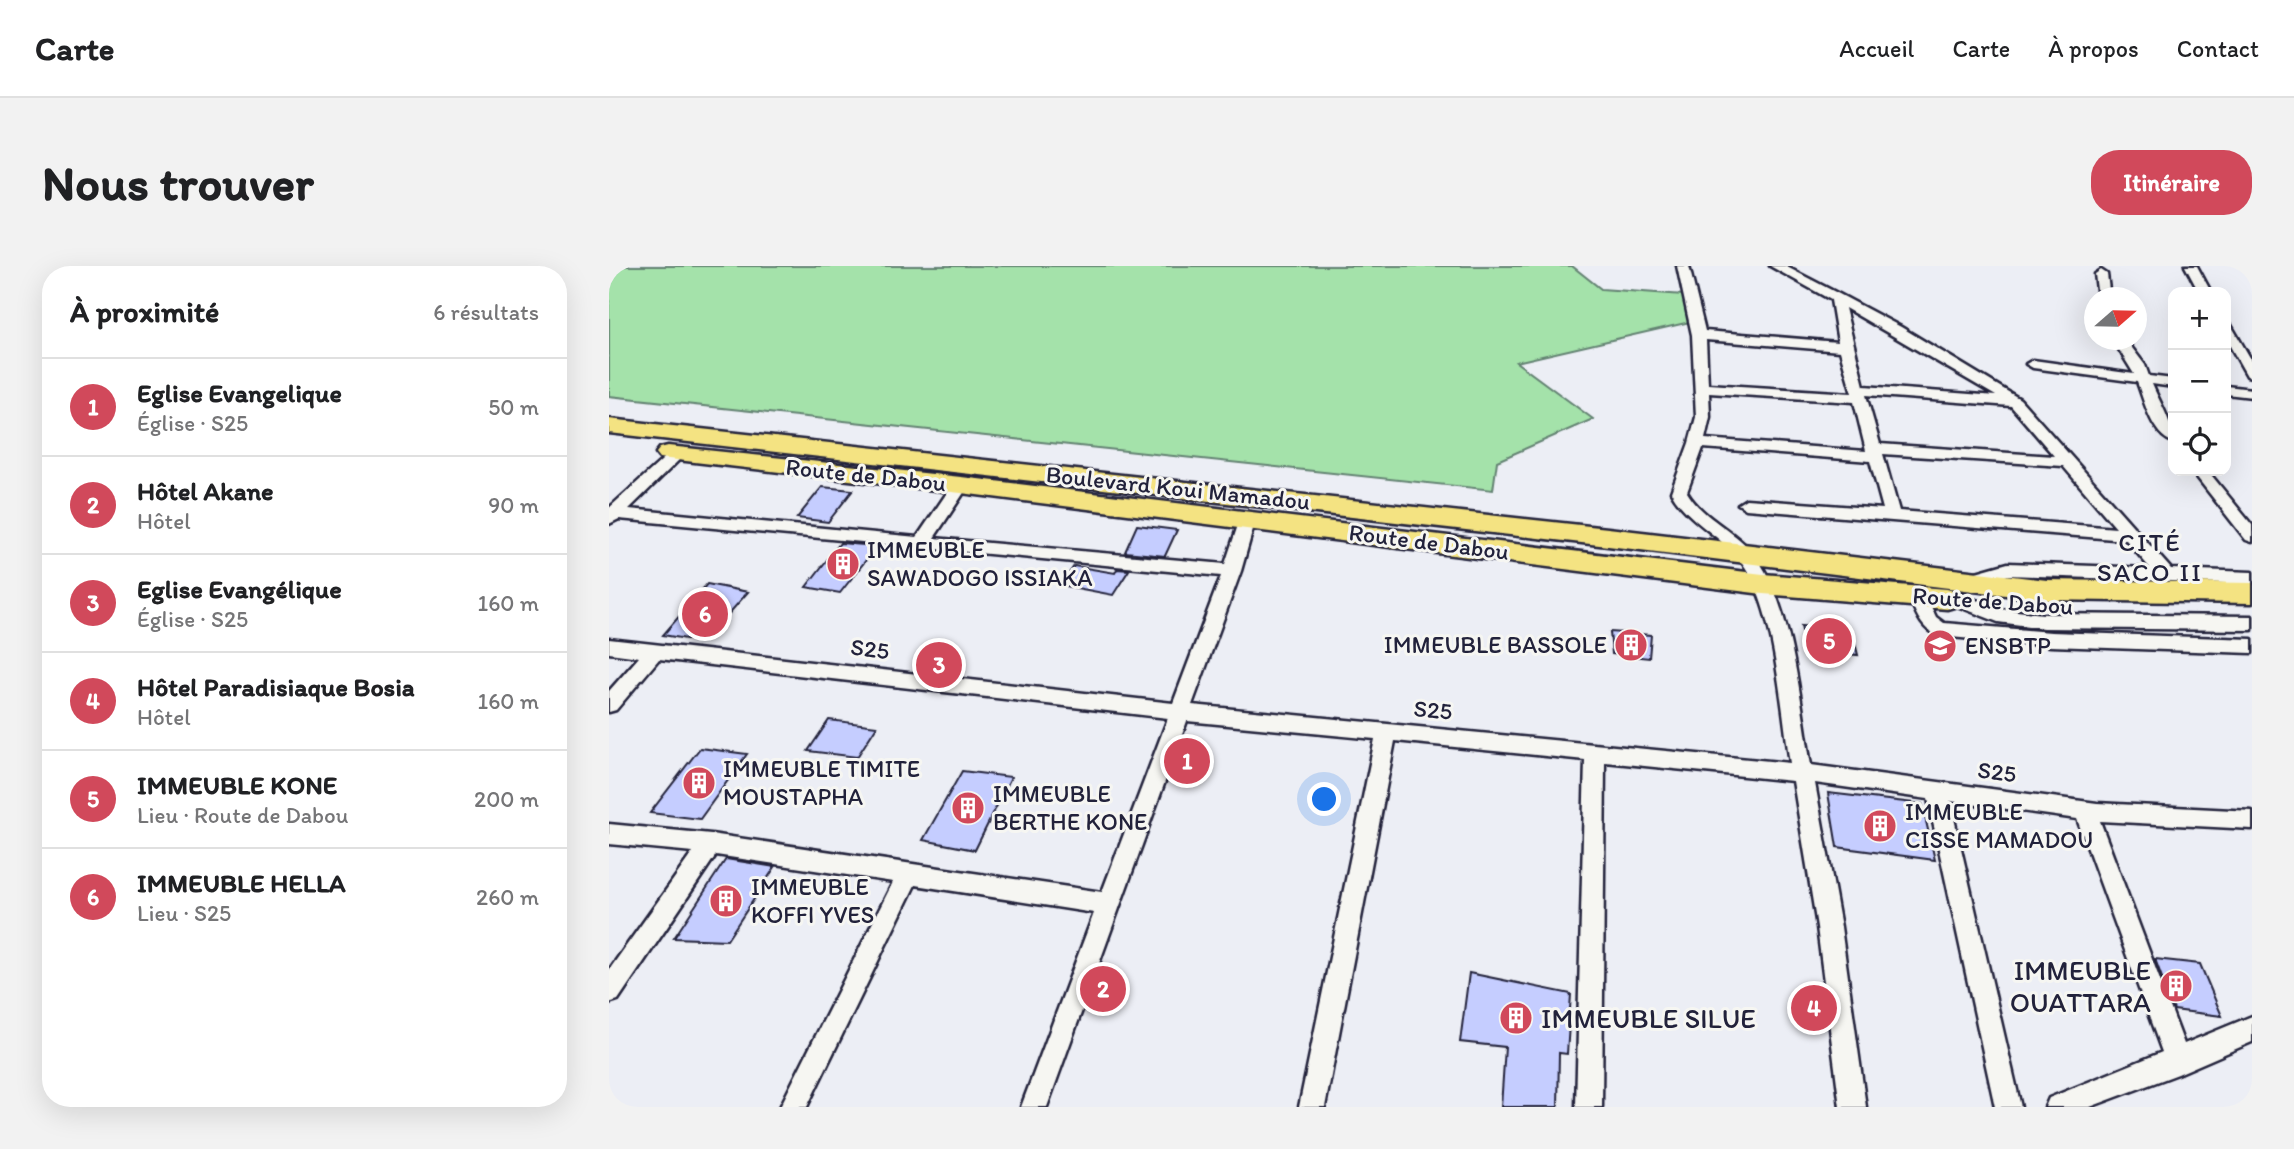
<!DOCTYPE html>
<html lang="fr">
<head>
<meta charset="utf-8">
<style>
  :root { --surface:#fff; --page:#f2f2f2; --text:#202124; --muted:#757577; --line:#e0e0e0; --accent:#d1495b }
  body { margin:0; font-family:Itim,sans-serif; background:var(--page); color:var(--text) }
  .controls { position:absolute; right:21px; top:21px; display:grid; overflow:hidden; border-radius:14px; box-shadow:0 7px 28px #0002 }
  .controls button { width:63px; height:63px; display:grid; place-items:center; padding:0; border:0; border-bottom:2px solid var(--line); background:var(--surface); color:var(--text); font:35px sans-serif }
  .compass { position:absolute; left:1475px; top:21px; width:63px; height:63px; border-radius:50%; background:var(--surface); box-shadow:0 7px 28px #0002; rotate:70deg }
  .you { position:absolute; left:716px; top:534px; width:24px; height:24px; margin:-18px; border:5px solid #fff; border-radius:50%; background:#1a73e8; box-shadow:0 0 0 10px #1a73e833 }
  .badge { display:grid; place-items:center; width:46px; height:46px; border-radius:50%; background:var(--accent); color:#fff; font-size:23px; font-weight:700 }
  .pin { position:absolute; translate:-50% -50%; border:4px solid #fff; box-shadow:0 2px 7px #0006 }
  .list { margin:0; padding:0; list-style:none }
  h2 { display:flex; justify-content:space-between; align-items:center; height:91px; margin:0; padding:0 28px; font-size:30px }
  h2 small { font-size:23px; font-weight:400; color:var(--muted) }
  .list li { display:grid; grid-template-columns:46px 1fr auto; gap:21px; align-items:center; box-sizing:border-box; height:98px; padding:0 28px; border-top:2px solid var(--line) }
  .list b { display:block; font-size:26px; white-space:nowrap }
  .list p { margin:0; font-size:23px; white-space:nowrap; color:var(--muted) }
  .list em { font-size:23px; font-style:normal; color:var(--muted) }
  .icon { flex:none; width:38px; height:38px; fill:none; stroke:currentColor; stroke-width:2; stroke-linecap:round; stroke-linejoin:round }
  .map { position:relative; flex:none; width:1643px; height:841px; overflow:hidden; border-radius:28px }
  header { display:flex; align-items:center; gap:42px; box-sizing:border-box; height:98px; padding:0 35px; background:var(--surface); border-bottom:2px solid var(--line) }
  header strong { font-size:33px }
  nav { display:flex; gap:38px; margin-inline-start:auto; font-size:24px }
  .intro { display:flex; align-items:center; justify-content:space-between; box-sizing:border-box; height:168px; padding:0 42px }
  h1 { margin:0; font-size:49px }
  .button { padding:18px 32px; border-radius:28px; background:var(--accent); color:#fff; font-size:24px; font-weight:700 }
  main { display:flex; gap:42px; padding:0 42px }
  aside { flex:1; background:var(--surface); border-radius:28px; box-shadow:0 7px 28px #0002 }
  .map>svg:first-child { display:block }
  .green { fill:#a4e2aa; stroke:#638272; stroke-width:2 }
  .building { fill:#c5cdff; stroke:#22223b; stroke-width:2 }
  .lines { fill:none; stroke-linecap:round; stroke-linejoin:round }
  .street-casing { stroke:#22223b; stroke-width:5 }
  .primary-casing { stroke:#22223b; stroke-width:5 }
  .street { fill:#f6f6f2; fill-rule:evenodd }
  .primary { fill:#f4e382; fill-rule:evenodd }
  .labels { text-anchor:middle; stroke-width:6; stroke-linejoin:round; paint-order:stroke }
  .street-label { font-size:24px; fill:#22223b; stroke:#f6f6f2 }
  .poi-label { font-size:24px; fill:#22223b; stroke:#f6f6f2; text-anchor:start }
  .neighbourhood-label { font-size:26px; letter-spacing:2px; fill:#22223b; stroke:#f6f6f2 }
  .near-poi-label { font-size:28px; fill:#22223b; stroke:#f6f6f2; text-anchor:end }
</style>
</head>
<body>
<header>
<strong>Carte</strong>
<nav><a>Accueil</a><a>Carte</a><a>À propos</a><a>Contact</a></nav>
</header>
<div class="intro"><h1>Nous trouver</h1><a class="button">Itinéraire</a></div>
<main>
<aside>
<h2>À proximité<small>6 résultats</small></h2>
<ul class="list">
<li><span class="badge">1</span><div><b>Eglise Evangelique</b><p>Église · S25</p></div><em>50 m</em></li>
<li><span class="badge">2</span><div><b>Hôtel Akane</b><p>Hôtel</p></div><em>90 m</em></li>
<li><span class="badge">3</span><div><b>Eglise Evangélique</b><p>Église · S25</p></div><em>160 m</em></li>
<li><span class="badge">4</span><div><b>Hôtel Paradisiaque Bosia</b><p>Hôtel</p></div><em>160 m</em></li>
<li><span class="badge">5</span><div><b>IMMEUBLE KONE</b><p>Lieu · Route de Dabou</p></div><em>200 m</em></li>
<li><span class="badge">6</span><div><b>IMMEUBLE HELLA</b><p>Lieu · S25</p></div><em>260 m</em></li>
</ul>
</aside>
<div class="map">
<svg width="1643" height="841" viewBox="0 0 1643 841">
  <rect width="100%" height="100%" fill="#eceef5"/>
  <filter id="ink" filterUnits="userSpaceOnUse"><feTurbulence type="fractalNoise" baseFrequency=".0143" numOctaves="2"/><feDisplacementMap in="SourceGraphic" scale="14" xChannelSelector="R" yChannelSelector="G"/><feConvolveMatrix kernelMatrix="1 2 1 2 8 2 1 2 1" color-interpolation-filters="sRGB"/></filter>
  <g filter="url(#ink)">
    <path class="green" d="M0 0H963L992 23 1075 29 1081 56 907 96 984 153 888 195 884 224 0 130Z"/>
    <g class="building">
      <path d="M213 221 244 224 219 256 188 252Z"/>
      <path d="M528 259 568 264 556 290 516 286Z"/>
      <path d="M231 277 268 280 231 327 197 321Z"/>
      <path d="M465 300 506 307 508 303 520 304 504 329 452 319Z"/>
      <path d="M98 318 139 326 95 376 54 369Z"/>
      <path d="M1192 360 1243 365 1249 389 1197 384Z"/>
      <path d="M1001 366 1042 369 1040 392 1003 388Z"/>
      <path d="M220 454 268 460 248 491 199 485Z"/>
      <path d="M91 482 138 488 91 553 41 547Z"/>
      <path d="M353 505 402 511 366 584 314 574Z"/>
      <path d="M1219 527 1313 538 1326 594 1228 581Z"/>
      <path d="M117 593 166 601 118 674 65 672Z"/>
      <path d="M1546 693 1591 698 1613 750 1565 744Z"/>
      <path d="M860 707 962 728 958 788 950 787 949 841H892L896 781 851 776Z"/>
    </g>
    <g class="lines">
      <defs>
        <g id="street">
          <path d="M1068 0H1080L1096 65 1229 76 1222 34 1161 0H1176L1232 29 1292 61 1411 133 1562 303 1643 306V318L1399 309 1359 320 1353 318 1350 314 1353 310 1399 297 1541 302 1517 274 1137 243 1129 238 1137 233 1274 243 1261 195 1094 182 1078 226C1094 253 1126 264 1145 288 1184 339 1191 436 1202 499L1488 537 1643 545V563L1491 555 1575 778 1643 750V776L1569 808 1481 841H1436L1440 832 1553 786 1468 553 1341 535 1412 841H1386L1319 533 1206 517 1232 661 1257 841H1231L1208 661 1184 515 996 496 993 841H967L976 494 786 475 716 841H690L766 473 578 455 438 841H412L485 647 306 619 198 841H171L284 616 107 589 9 734 0 737V704L84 586 0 578V558L102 568 493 626 559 452 50 393 7 444 0 446V425L30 391 0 387V373L564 437 612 310 10 253 0 258V242L63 185H73L76 188 73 191 20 243 308 271 346 215 352 214 360 219 325 272 616 298 630 256 632 252H644L646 256 632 305 583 439 1181 497C1172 441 1166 337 1131 294 1110 268 1079 256 1062 226L1080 177 1087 151 1083 69ZM1236 42 1387 130 1255 120ZM1097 74 1231 85 1243 127 1099 118ZM1100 127 1245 136 1257 185 1096 173 1101 151ZM1257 129 1402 140 1445 190 1271 178ZM1274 188 1454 200 1507 262 1290 245Z"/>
          <path d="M1576 0H1588L1602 26H1590Z"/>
          <path d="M1492 4 1498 8 1501 32H1489L1486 8Z"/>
          <path d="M1617 58 1622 59 1643 95V111L1638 110 1617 73Z"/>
          <path d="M1504 74H1517L1536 99 1540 110 1564 113V121L1543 118C1551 137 1564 157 1564 176 1543 170 1535 134 1528 116L1424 102 1417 98 1424 94 1525 108Z"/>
          <path d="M1617 120 1643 123V131L1617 128Z"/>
          <path d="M1583 205H1599L1643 259V276L1637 274Z"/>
          <path d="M1309 325 1315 326 1327 351 1335 357 1442 366 1643 373V387L1442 380 1330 370C1312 364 1307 347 1300 331L1303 326Z"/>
          <path d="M1354 329 1391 343 1434 348 1643 350V364L1434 362 1389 356 1348 340 1345 335 1348 330Z"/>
        </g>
        <g id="primary">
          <path d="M0 153 999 262 1438 314 1643 317V337L1438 334 999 280 0 167Z"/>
          <path d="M59 180 352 211 1154 308 1338 323 1348 326 1352 333 1348 340 1338 343 1154 328 352 227 51 192 47 187 51 182Z"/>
        </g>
      </defs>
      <use href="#street" class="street-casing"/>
      <use href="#primary" class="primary-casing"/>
      <use href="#street" class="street"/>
      <use href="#primary" class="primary"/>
    </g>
  </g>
  <defs>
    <symbol id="building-disc" viewBox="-11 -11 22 22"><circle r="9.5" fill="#d1495b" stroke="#f6f6f2"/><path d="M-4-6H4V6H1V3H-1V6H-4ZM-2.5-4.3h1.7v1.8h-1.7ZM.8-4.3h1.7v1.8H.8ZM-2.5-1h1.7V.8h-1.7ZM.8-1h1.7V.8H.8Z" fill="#fff"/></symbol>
    <symbol id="university-disc" viewBox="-11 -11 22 22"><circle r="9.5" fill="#d1495b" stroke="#f6f6f2"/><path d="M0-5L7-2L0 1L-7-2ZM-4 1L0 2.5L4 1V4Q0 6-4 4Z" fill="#fff"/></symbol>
  </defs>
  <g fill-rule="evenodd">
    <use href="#building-disc" x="215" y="279" width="38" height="38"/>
    <use href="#building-disc" x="1003" y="360" width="38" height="38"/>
    <use href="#university-disc" x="1312" y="361" width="38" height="38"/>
    <use href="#building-disc" x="71" y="498" width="38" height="38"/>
    <use href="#building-disc" x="340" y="523" width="38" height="38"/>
    <use href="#building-disc" x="1252" y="541" width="38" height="38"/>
    <use href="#building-disc" x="98" y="616" width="38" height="38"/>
    <use href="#building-disc" x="1548" y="701" width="38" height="38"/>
    <use href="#building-disc" x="888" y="733" width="38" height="38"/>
  </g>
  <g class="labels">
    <g class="street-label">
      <text transform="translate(257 209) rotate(6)" y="8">Route de Dabou</text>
      <text transform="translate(569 222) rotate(6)" y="8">Boulevard Koui Mamadou</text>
      <text transform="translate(820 276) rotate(7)" y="8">Route de Dabou</text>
      <text transform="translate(1384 335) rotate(4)" y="8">Route de Dabou</text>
      <text transform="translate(261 383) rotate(7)" y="8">S25</text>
      <text transform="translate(824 444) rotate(5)" y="8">S25</text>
      <text transform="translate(1388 506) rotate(7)" y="8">S25</text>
    </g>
    <g class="poi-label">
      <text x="258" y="292">IMMEUBLE<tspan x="258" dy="28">SAWADOGO ISSIAKA</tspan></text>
      <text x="998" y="387" text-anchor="end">IMMEUBLE BASSOLE</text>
      <text x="1356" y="388">ENSBTP</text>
      <text x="114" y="511">IMMEUBLE TIMITE<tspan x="114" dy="28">MOUSTAPHA</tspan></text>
      <text x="384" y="536">IMMEUBLE<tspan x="384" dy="28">BERTHE KONE</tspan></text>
      <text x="1296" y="554">IMMEUBLE<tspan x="1296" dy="28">CISSE MAMADOU</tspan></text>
      <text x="142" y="629">IMMEUBLE<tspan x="142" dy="28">KOFFI YVES</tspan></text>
    </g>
    <g class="neighbourhood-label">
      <text x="1541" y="285">CITÉ<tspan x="1541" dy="30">SACO II</tspan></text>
    </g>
    <g class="near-poi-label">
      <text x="1542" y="714">IMMEUBLE<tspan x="1542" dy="32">OUATTARA</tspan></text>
      <text x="932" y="762" text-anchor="start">IMMEUBLE SILUE</text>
    </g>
  </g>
</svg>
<div class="controls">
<button>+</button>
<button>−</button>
<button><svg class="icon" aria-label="locate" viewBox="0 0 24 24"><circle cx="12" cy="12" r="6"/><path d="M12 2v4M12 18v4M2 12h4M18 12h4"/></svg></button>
</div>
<svg class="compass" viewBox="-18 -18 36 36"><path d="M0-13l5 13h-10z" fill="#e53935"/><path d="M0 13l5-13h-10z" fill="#757577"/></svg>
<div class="you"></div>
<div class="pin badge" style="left:578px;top:495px">1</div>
<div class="pin badge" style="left:494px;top:723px">2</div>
<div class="pin badge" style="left:330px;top:399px">3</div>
<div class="pin badge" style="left:1205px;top:742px">4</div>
<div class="pin badge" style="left:1220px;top:375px">5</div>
<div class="pin badge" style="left:96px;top:348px">6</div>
</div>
</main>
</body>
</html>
